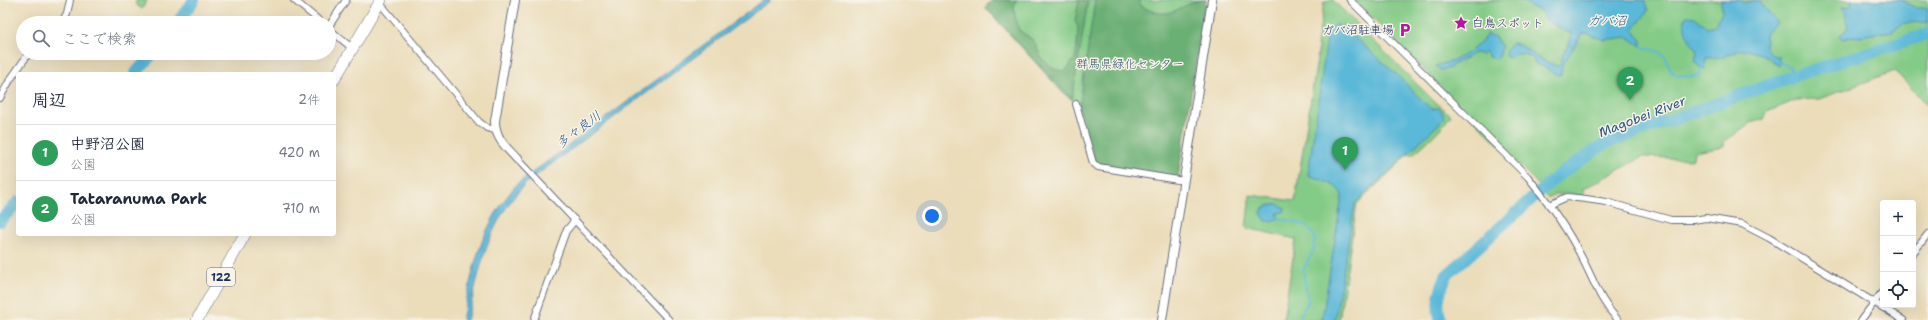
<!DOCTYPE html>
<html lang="ja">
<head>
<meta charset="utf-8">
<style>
  :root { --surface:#fff; --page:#f6f6f7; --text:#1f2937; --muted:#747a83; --line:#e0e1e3; --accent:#d93025 }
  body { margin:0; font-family:"Shantell Sans","Klee One",sans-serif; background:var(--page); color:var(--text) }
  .controls { position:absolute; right:12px; bottom:12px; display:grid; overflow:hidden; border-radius:4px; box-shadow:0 4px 16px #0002 }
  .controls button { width:36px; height:36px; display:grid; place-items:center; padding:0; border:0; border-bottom:1px solid var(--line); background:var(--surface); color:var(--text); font:20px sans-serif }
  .you { position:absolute; left:932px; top:216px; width:14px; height:14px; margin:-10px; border:3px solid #fff; border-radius:50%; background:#1a73e8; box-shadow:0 0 0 6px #1a73e833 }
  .badge { display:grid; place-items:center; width:26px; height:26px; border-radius:50%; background:var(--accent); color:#fff; font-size:13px; font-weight:700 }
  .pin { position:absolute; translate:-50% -33px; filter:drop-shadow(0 1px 2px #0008) }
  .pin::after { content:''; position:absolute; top:21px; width:14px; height:12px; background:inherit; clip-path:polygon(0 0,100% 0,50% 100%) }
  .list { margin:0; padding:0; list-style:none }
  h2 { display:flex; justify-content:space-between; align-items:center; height:52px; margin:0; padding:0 16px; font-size:17px }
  h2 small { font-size:13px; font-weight:400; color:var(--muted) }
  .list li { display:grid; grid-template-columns:26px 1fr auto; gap:12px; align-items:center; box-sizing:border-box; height:56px; padding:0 16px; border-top:1px solid var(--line) }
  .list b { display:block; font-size:15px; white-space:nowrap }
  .list p { margin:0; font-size:13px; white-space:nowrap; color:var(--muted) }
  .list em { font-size:13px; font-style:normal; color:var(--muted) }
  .icon { flex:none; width:22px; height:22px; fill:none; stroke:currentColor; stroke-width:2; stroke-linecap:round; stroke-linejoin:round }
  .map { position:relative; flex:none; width:1928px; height:320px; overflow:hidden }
  .search { position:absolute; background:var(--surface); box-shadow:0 4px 16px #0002; left:16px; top:16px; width:320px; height:44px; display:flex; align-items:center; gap:10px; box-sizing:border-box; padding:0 14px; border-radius:22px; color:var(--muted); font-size:15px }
  .panel { position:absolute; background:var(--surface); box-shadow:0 4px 16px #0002; left:16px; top:72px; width:320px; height:164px; border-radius:4px }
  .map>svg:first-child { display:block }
  .green { fill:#83cb86; stroke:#4f7d72 }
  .forest { fill:#6aaf73; stroke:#426f68 }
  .water { fill:#5ab8d8; stroke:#3a749b }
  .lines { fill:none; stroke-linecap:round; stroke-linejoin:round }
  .stream { stroke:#5ab8d8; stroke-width:2 }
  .river { stroke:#5ab8d8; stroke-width:12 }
  .street-casing { stroke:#646c7e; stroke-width:8 }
  .secondary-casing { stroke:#646c7e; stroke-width:10 }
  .highway-casing { stroke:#646c7e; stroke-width:12 }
  .street { stroke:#fff; stroke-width:6 }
  .secondary { stroke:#fff; stroke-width:8 }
  .highway { stroke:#fff; stroke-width:11 }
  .labels { text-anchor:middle; stroke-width:3; stroke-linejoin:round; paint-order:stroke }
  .shield { fill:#f7f3e8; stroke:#5d6a87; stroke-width:1 }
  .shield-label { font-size:11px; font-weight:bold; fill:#1b2f5e }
  .poi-label { font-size:12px; fill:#1b2f5e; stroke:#f7f3e8; text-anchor:start }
  .park-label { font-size:12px; fill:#355668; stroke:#f7f3e8 }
  .water-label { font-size:13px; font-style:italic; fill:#2e5883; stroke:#f7f3e8 }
</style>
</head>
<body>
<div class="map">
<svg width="1928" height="320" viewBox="0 0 1928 320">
  <rect width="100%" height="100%" fill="#f7f3e8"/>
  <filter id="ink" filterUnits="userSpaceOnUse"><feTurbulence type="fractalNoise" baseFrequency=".025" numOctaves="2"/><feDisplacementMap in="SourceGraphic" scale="8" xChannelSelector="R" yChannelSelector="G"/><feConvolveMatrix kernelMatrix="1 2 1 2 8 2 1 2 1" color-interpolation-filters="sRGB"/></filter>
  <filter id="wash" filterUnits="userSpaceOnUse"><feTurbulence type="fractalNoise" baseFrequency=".012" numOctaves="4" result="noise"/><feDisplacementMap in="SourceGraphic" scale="16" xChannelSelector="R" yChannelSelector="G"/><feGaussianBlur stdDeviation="0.9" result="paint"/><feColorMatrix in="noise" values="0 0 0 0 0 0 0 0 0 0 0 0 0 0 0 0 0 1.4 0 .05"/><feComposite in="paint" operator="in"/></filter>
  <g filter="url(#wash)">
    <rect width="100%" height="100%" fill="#ebddba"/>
    <g class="green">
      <path d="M137 0H147L142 9 135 4Z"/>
      <path d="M993 0H1206L1194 70 1100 164 1096 161 1079 109V104L1063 93 985 7Z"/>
      <path d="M1329 0H1333L1437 104 1451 115C1440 131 1426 143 1412 155L1410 153 1357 204 1339 320H1283L1296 239 1246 228 1250 195 1295 201 1319 46H1317L1324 2Z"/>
      <path d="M1354 0H1928V106L1895 71 1819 99 1796 100 1767 112 1764 119 1750 123 1724 142V147L1694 152 1693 159 1643 157 1583 189 1584 196 1569 193 1554 195 1548 199 1536 182Z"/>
    </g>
    <g class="forest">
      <path d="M993 0H1017L1014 4 1015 16 1019 30 1034 41 1042 59 1054 69 1064 71 1068 68 1075 58 1077 45 1078 27 1075 21 1079 0H1088L1072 100 985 7Z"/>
      <path d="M1095 0H1140V5C1172 26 1181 0 1206 0L1178 178 1100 164 1094 159 1079 109Z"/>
    </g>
    <g class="water">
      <path d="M764 0H771L526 183C486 225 481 266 467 320H462C468 295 472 269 481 245 489 222 502 202 517 184Z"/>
      <path d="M1519 0H1644L1648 10C1644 18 1638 22 1633 29L1641 41V46L1628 37 1604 40 1586 33 1582 34 1562 66 1561 75C1549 74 1546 65 1535 64L1533 58C1525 53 1517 51 1509 58L1505 56 1506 50 1513 43C1524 45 1528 52 1537 57 1544 61 1550 64 1557 66L1561 65C1560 52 1572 45 1571 34L1547 21 1540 11Z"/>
      <path d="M1721 0H1739L1743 3 1759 0 1777 23 1767 31 1765 46 1772 55 1779 57V66L1766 56 1748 50H1739L1723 57 1706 58 1705 69 1700 68 1695 61 1697 52C1690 40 1681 30 1686 16L1695 17 1707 27 1716 25 1722 12Z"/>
      <path d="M1852 0H1902L1916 8H1928V22L1904 23 1892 31 1842 39 1840 35 1846 30 1848 26 1846 20 1847 14 1842 7 1851 6Z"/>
      <path d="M1335 24 1344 28 1394 72 1431 109 1438 108 1442 111 1444 119 1355 203 1335 320H1322L1342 196C1340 184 1318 179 1308 175L1328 31Z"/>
      <path d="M1487 34 1495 37 1502 47 1499 57 1495 59 1488 57V54L1485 51 1483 54 1473 53C1466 60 1455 61 1450 68L1441 70 1435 66C1457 60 1473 53 1487 34Z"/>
      <path d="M1278 204 1285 208V211L1277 214 1279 218 1274 221H1266L1261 213 1262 210 1267 206Z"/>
    </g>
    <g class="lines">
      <g class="stream">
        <path d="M1641 46C1648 50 1655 50 1662 53 1669 58 1667 71 1676 75 1682 77 1692 76 1699 76L1702 68"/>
        <path d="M1778 62 1790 67 1794 76"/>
        <path d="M1279 218 1302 224 1308 227 1315 237 1314 249 1303 271 1308 301 1298 320"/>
      </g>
      <g class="river">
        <path d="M177 23 194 0"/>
        <path d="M135 74 153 53"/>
        <path d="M0 221 18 202"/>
        <path d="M1441 320C1435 304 1440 292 1446 276L1556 177 1606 143 1794 76 1928 34"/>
      </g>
    </g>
  </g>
  <g filter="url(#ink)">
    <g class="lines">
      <defs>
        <g id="street">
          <path d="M294 0 322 23"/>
          <path d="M1350 0 1528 177C1548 202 1567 228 1581 256 1594 280 1599 300 1618 320"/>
          <path d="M379 2 479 122 487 128 495 130"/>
          <path d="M62 23 67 14 70 0"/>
          <path d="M329 26 346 0"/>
          <path d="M329 29 352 48"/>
          <path d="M0 98 10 80 29 53"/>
          <path d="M1076 104 1093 163 1098 167 1184 181"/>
          <path d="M517 159 669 320"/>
          <path d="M1549 205 1567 197 1586 199 1606 202 1671 220H1693L1706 218 1742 224 1769 238 1903 320"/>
          <path d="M1913 253 1928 234"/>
          <path d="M534 320 566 231 575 220"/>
          <path d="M1861 320 1883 291"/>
        </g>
        <g id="secondary">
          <path d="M515 0 495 121C495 138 506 147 517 159"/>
          <path d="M1162 320 1212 0"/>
        </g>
        <g id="highway">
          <path d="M334 80 381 0"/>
          <path d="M197 320 245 234"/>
        </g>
      </defs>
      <use href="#street" class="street-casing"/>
      <use href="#secondary" class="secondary-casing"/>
      <use href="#highway" class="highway-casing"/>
      <use href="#street" class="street"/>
      <use href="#secondary" class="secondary"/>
      <use href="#highway" class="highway"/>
    </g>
  </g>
  <defs>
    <symbol id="sight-bare" viewBox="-9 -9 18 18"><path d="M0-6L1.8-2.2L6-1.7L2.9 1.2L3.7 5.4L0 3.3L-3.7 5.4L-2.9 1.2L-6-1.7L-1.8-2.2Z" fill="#b5179e" stroke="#f7f3e8" stroke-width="2.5" paint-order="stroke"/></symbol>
    <symbol id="parking-bare" viewBox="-9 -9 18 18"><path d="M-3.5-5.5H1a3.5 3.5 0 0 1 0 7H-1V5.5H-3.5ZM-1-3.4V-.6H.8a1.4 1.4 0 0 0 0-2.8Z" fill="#b5179e" stroke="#f7f3e8" stroke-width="2.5" paint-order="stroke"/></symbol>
  </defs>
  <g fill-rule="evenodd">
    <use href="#sight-bare" x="1451" y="13" width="20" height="20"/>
    <use href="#parking-bare" x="1395" y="20" width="20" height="20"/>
  </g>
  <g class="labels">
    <rect class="shield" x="207" y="268" width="28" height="18" rx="3"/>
    <g class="shield-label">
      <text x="221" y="281">122</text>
    </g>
    <g class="poi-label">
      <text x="1472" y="27">白鳥スポット</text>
      <text x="1394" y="34" text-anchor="end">ガバ沼駐車場</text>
    </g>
    <g class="park-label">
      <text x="1130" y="68">群馬県緑化センター</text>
    </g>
    <g class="water-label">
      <text x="1607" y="25">ガバ沼</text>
      <text transform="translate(1642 116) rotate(-21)" y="5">Magobei River</text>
      <text transform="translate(578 129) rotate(-37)" y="5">多々良川</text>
    </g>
  </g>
</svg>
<div class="controls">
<button>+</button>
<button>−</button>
<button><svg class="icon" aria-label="locate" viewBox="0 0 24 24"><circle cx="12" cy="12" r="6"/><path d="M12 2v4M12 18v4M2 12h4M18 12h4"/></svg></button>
</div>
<div class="you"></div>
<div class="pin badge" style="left:1345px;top:170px;background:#2e9e5b">1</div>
<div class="pin badge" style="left:1630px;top:100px;background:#2e9e5b">2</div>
<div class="search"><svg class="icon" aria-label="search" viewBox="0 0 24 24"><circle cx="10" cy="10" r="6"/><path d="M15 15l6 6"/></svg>ここで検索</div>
<section class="panel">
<h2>周辺<small>2件</small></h2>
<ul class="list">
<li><span class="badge" style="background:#2e9e5b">1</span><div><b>中野沼公園</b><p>公園</p></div><em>420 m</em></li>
<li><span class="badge" style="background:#2e9e5b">2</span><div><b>Tataranuma Park</b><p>公園</p></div><em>710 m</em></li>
</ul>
</section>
</div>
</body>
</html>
